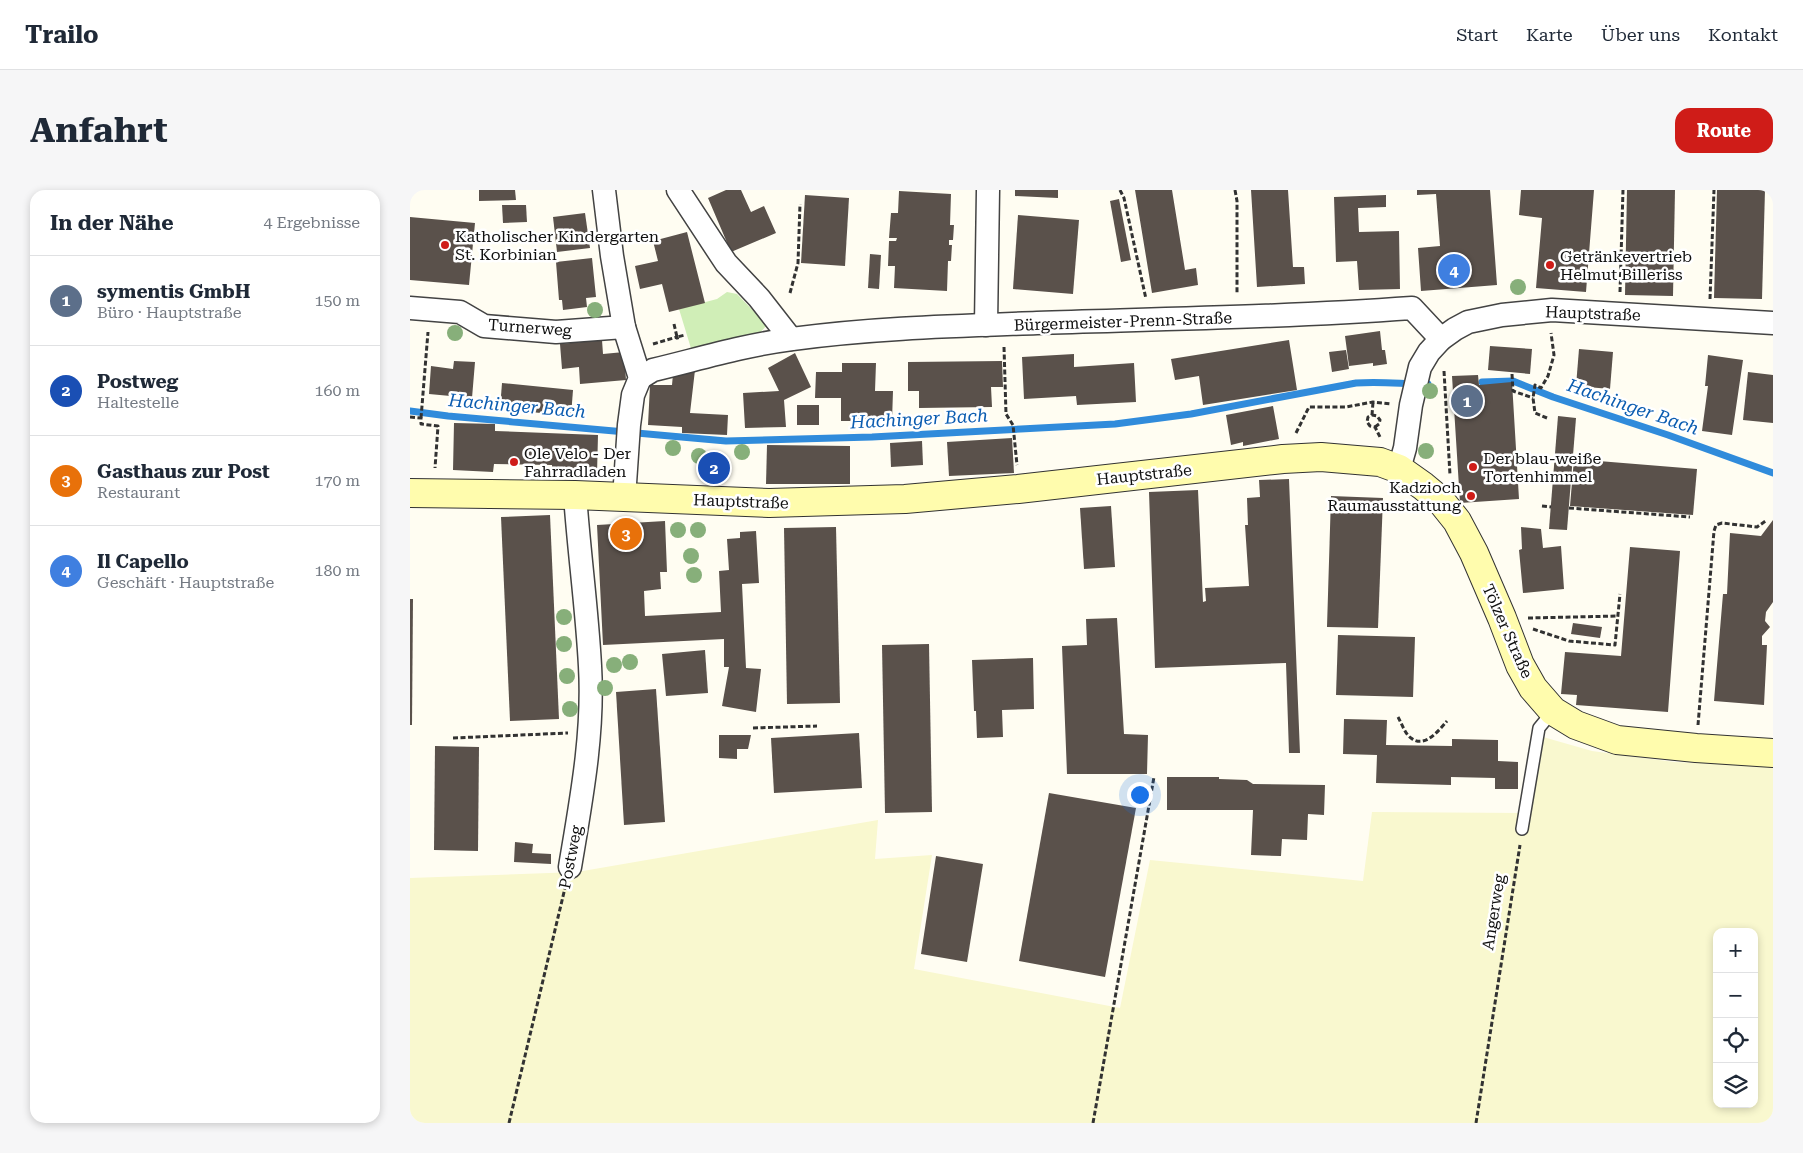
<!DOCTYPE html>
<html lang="de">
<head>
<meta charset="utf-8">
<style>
  :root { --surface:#fff; --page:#f6f6f7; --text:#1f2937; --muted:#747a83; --line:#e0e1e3; --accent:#cf1c18 }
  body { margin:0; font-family:"Roboto Serif",serif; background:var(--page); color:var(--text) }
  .controls { position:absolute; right:15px; bottom:15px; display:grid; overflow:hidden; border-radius:10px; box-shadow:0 2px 8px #0003 }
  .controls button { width:45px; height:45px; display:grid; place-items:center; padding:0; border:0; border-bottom:1px solid var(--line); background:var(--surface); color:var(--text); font:25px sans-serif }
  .you { position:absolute; left:729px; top:604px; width:18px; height:18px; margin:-12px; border:4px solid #fff; border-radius:50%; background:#1a73e8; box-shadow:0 0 0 8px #1a73e833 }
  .badge { display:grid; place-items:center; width:32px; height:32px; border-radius:50%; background:var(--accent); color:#fff; font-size:16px; font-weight:700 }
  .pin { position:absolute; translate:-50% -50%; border:2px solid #fff; box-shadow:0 1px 5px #0006 }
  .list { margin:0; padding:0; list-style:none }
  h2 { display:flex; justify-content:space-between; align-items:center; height:65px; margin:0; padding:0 20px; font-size:21px }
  h2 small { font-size:16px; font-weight:400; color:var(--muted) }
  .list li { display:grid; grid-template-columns:32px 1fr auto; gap:15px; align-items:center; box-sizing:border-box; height:90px; padding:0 20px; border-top:1px solid var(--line) }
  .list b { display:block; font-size:19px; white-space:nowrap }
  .list p { margin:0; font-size:16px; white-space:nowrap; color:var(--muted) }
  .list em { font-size:16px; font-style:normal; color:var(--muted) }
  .icon { flex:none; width:28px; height:28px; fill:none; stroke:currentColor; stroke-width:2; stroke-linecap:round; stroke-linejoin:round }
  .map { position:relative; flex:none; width:1363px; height:933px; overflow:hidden; border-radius:15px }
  header { display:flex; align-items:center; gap:30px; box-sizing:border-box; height:70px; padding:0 25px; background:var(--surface); border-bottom:1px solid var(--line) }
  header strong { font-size:24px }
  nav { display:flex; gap:28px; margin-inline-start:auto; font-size:18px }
  .intro { display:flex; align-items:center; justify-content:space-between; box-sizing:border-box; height:120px; padding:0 30px }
  h1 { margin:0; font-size:35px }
  .button { padding:12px 22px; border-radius:15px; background:var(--accent); color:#fff; font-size:18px; font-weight:700 }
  main { display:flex; gap:30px; padding:0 30px }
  aside { flex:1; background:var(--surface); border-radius:15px; box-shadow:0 2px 8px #0003 }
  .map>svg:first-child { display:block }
  .farmland { fill:#f9f8cf; fill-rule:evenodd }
  .green { fill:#d0eeb7 }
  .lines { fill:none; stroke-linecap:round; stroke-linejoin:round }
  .stream { stroke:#308bdb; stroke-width:7 }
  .building { fill:#5a514b }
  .lane-casing { stroke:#434343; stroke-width:14 }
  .street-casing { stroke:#434343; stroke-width:25 }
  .secondary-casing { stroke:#323232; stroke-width:30 }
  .path { stroke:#323232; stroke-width:3; stroke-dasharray:5 2.5; stroke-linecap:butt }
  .lane { stroke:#fff; stroke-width:11 }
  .street { stroke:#fff; stroke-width:22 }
  .secondary { stroke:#fffcad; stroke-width:28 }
  .tree { fill:#87af7a }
  .poi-dot { fill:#cf1c18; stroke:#fff; stroke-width:2 }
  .labels { text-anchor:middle; stroke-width:5; stroke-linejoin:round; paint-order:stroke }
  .poi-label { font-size:16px; fill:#101010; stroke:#fff; text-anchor:start }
  .street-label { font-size:16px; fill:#101010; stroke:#fff }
  .water-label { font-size:18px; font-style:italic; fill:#0b5cb0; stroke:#fff }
</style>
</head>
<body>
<header>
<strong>Trailo</strong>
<nav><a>Start</a><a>Karte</a><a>Über uns</a><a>Kontakt</a></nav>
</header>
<div class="intro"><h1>Anfahrt</h1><a class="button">Route</a></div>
<main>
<aside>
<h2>In der Nähe<small>4 Ergebnisse</small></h2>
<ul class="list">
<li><span class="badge" style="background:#5c6f8a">1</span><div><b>symentis GmbH</b><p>Büro · Hauptstraße</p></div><em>150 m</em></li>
<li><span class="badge" style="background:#1a4fb4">2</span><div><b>Postweg</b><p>Haltestelle</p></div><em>160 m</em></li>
<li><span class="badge" style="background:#e8710a">3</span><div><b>Gasthaus zur Post</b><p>Restaurant</p></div><em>170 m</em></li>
<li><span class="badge" style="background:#3f7fe0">4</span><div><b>Il Capello</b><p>Geschäft · Hauptstraße</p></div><em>180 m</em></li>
</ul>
</aside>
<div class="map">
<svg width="1363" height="933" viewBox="0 0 1363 933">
  <rect width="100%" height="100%" fill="#fffdf2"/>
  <path class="farmland" d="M1126 545 1182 561 1264 572 1363 576V933H0V688L167 682 468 630 465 669 522 665 504 779 710 818 740 670 953 691 962 622 1113 623ZM1307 742H1344V914H1307Z"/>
  <path class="green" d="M317 102 327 104 357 135 348 145 283 165 269 119 307 109Z"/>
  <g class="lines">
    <g class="stream">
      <path d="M1072 192 1103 191 1143 207 1258 245 1363 283"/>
      <path d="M0 221 38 226 316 251 462 247 705 234 781 224 946 193C970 191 993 194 1018 194"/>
    </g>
  </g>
  <g class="building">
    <path d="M69 0H105L106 10 69 11Z"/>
    <path d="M316 0H331L341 22 354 16 366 43 321 62 298 8Z"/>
    <path d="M605 0H648V8L605 6Z"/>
    <path d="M725 0H762L775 80 786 78 788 95 742 103Z"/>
    <path d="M841 0H878L883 77H894L895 94 847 97Z"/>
    <path d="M1007 0H1080L1087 95 1011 101 1008 58 1030 56 1026 4 1007 5Z"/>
    <path d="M1111 0H1184L1176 102 1126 98 1132 28 1109 25Z"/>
    <path d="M1217 0H1265L1263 106 1215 105Z"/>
    <path d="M1307 0H1355L1352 109 1304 108Z"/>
    <path d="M489 1 541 4 540 35H544L543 50H539V55H542L541 71H538L537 101 484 98 485 76H478L479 51H486L487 48H479L481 23H488Z"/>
    <path d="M395 5 439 8 435 76 391 73Z"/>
    <path d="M976 5V17L948 18 949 42 989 41 990 99 949 100 947 71 926 72 924 7Z"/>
    <path d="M709 9 721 70 711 72 700 11Z"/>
    <path d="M92 15H116L117 32 93 33Z"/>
    <path d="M175 23 180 58 147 62 143 27Z"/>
    <path d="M608 25 669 30 663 104 603 99Z"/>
    <path d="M0 27 65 33 59 95 0 90Z"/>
    <path d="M277 42 295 113 259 122 252 94 230 99 225 76 248 71 243 51Z"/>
    <path d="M460 64 471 65 469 99 458 98Z"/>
    <path d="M182 68 186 107 176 108 177 117 153 120 152 110H149L146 72Z"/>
    <path d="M970 141 972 160H975L977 174 963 176V173L939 176 935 146Z"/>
    <path d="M192 150 193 164 214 162 216 190 170 194 169 177 152 179 150 154Z"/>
    <path d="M879 150 887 200 793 215 789 186 765 190 761 169Z"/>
    <path d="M1080 156 1122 159 1120 184 1078 180Z"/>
    <path d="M1169 159 1203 162 1200 199 1166 196Z"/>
    <path d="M936 160 939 179 922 182 919 162Z"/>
    <path d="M385 163 401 197 374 210 376 237 335 238 333 203 369 201 358 178Z"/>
    <path d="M664 164V177L724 173 726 212 667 215 666 206 614 209 612 167Z"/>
    <path d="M1298 165 1333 170 1322 245 1292 241 1298 196H1295Z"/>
    <path d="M44 171 65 172 62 208 19 204 21 176 43 179Z"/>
    <path d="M592 171 593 197H581L582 217 509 218V201H498V172Z"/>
    <path d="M432 173H466L465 201H483L482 231H431V208H405L406 182H432Z"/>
    <path d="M285 180 280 223 318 225 317 245 272 243V237L238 235 240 195H262L263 184Z"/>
    <path d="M1338 182 1363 185V233L1333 230Z"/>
    <path d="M1068 185 1069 195 1102 192 1109 309 1050 313 1042 186Z"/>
    <path d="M92 193 163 200 161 226 90 219Z"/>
    <rect x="387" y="215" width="22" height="20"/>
    <path d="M863 216 869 249 833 256V252L821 255 816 225Z"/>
    <path d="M1148 226 1166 228 1157 340 1139 339Z"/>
    <path d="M44 233 85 234V241L188 245 187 284 142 283V275L84 274 83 282 43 280Z"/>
    <path d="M602 248 604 283 539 286 537 252Z"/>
    <path d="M512 251 513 275 481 277 480 253Z"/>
    <path d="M357 255 440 256V294H356Z"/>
    <path d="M1164 269 1287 279 1283 325 1160 316Z"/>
    <path d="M879 289 890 563H879L876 473 745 478 739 302 788 300 793 412 796 411 795 398 839 396 835 335H838L837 308 850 307 849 290Z"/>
    <path d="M921 306 973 308 968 438 917 437Z"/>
    <path d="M701 316 705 377 674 379 670 318Z"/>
    <path d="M140 325 149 529 100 531 91 327Z"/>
    <path d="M1363 330V412L1356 422 1355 431 1360 437 1352 446V455H1357L1354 515 1304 511 1313 404H1317L1320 343 1351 346Z"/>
    <path d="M255 331 257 382H250L251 399 234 401 235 426 311 422 309 381 319 380 317 349 330 348V342L346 341 349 393 332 394 336 478 351 479 346 522 312 516 319 477H314V449L193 455 187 335Z"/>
    <path d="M426 337 430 513 377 514 374 338Z"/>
    <path d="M1111 337 1131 339 1133 358 1151 356 1154 399 1113 403 1109 360 1112 359Z"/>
    <path d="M1220 357 1270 361 1258 522 1166 515 1167 505 1151 504 1155 462 1211 466Z"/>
    <path d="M0 409H3L2 535H0Z"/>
    <path d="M707 428 714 544 738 545 737 584H657L652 456 677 455 676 429Z"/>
    <path d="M1163 433 1192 437 1190 448 1161 444Z"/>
    <path d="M928 445 1005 447 1003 507 926 505Z"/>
    <path d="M519 454 522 622 475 623 472 455Z"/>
    <path d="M295 460 298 503 256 506 252 464Z"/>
    <path d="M623 468 624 519 592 520 593 547 567 548 566 521H564L562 470Z"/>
    <path d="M246 499 255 632 214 635 206 502Z"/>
    <path d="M934 529 977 530 976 555 1042 556V549L1088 550V571L1108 572V599H1085V588L1041 587V595L966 593 967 565 933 564Z"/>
    <path d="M449 543 452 598 364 603 361 548Z"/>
    <path d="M309 545H341L338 559H327V569L309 568Z"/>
    <path d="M25 556 69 557 68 661 24 660Z"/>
    <path d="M757 587H809V589L837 590 843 594 915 595 914 625 898 624 897 650 872 649 871 666 841 665 843 620H757Z"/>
    <path d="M639 603 726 618 695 787 609 771Z"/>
    <path d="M105 652 123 654 122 663 141 664V674L104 672Z"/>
    <path d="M526 666 573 674 557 772 511 764Z"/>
  </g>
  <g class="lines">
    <defs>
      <path id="lane" d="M1112 639 1129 538 1143 521"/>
      <g id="street">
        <path d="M194 0 202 66 214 137 230 188 223 205 219 235 214 308"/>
        <path d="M268 0 316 73 349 108 381 149"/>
        <path d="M0 118 50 122 74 136 146 142 214 137"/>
        <path d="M576 135 578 0"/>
        <path d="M230 188 243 180C289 169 335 155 382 149 463 138 545 136 627 133 752 129 877 127 1002 118L1031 149"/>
        <path d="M989 279 995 258 1001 215 1010 177 1019 162 1031 149 1045 139 1058 132 1092 125 1142 120 1363 133"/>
        <path d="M160 677C171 611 184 543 180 476 177 419 169 362 165 305"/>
      </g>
      <path id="secondary" d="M0 303 165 305 359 313 495 309 608 299 873 269 911 267 970 272 989 279 1013 296 1031 311 1047 331 1064 363 1092 428 1110 475 1123 498 1143 521 1166 535 1207 550 1286 558 1363 563"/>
    </defs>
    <use href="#lane" class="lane-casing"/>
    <use href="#street" class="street-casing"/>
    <use href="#secondary" class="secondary-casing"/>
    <g class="path">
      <path d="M710 0 714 8 736 109"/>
      <path d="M825 0 827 11V104"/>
      <path d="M1210 102 1213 0"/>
      <path d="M380 103 388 73 390 14"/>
      <path d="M1300 109 1304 0"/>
      <path d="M264 134 267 147 275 145"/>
      <path d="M243 154 267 147 268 150"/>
      <path d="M594 157 596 224 603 235 607 275"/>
      <path d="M1034 181 1040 285"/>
      <path d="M1102 184 1103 201 1123 208"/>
      <path d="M962 225 963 212"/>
      <path d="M0 227 11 228V234L28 236 25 278"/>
      <path d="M11 228 18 142"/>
      <path d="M1137 228 1125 223 1123 208 1125 195 1131 198 1138 186 1144 165 1141 143"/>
      <path d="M965 237 969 234 970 230 967 226 962 225 958 227 957 232 960 236 965 237 970 247"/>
      <path d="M886 243 899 217H936L963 212 981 214"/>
      <path d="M1132 316 1141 317"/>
      <path d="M1159 318 1280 327"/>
      <path d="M1118 428 1208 426"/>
      <path d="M1123 439 1159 451 1205 455 1210 404"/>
      <path d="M988 527C992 534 995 544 1001 548 1015 559 1029 540 1037 531"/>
      <path d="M1288 535 1304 341 1306 335 1312 333 1347 337 1357 330"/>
      <path d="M343 538 407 536"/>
      <path d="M43 548 158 543"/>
      <path d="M99 933 155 698"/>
      <path d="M683 933 744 587"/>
      <path d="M1066 933 1110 655"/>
    </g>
    <use href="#lane" class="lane"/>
    <use href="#street" class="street"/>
    <use href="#secondary" class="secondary"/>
  </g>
  <g class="tree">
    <circle cx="1108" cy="97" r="8"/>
    <circle cx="185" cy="120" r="8"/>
    <circle cx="45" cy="143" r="8"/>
    <circle cx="1020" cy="201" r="8"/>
    <circle cx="263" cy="258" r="8"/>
    <circle cx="1016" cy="261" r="8"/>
    <circle cx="332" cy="262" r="8"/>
    <circle cx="289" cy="266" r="8"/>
    <circle cx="268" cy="340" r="8"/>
    <circle cx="288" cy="340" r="8"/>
    <circle cx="281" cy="366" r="8"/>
    <circle cx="284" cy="385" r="8"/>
    <circle cx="154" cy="427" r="8"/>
    <circle cx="154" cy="454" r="8"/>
    <circle cx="220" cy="472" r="8"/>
    <circle cx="204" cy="475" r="8"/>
    <circle cx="157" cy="486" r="8"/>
    <circle cx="195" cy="498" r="8"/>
    <circle cx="160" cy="519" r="8"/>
  </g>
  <g class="poi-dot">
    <circle cx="35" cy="55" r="5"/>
    <circle cx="1140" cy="75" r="5"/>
    <circle cx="104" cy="272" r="5"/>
    <circle cx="1063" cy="277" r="5"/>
    <circle cx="1061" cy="306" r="5"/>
  </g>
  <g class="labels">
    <g class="poi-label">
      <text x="45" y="52">Katholischer Kindergarten<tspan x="45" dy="18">St. Korbinian</tspan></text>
      <text x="1150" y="72">Getränkevertrieb<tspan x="1150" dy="18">Helmut Billeriss</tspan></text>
      <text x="114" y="269">Ole Velo - Der<tspan x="114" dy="18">Fahrradladen</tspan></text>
      <text x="1073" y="274">Der blau-weiße<tspan x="1073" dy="18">Tortenhimmel</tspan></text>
      <text x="1051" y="303" text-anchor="end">Kadzioch<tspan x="1051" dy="18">Raumausstattung</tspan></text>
    </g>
    <g class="street-label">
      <text transform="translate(1183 123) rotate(2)" y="6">Hauptstraße</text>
      <text transform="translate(713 131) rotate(-2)" y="6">Bürgermeister-Prenn-Straße</text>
      <text transform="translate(120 137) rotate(4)" y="6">Turnerweg</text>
      <text transform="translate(734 284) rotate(-6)" y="6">Hauptstraße</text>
      <text transform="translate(331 311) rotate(2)" y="6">Hauptstraße</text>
      <text transform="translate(1098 441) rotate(66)" y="6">Tölzer Straße</text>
      <text transform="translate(160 667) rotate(-79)" y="6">Postweg</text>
      <text transform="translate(1083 722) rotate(-81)" y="6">Angerweg</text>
    </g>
    <g class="water-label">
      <text transform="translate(107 216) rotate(5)" y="6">Hachinger Bach</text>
      <text transform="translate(1223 217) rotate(19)" y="6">Hachinger Bach</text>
      <text transform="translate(509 229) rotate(-3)" y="6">Hachinger Bach</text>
    </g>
  </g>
</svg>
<div class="controls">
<button>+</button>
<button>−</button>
<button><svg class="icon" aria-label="locate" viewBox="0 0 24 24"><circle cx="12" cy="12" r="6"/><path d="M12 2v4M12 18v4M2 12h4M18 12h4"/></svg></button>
<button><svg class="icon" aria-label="layers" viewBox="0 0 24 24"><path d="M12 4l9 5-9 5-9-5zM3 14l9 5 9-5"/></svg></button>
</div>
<div class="you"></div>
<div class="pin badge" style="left:1057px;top:211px;background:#5c6f8a">1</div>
<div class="pin badge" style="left:304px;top:278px;background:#1a4fb4">2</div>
<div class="pin badge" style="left:216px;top:344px;background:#e8710a">3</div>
<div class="pin badge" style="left:1044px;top:80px;background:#3f7fe0">4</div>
</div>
</main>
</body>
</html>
